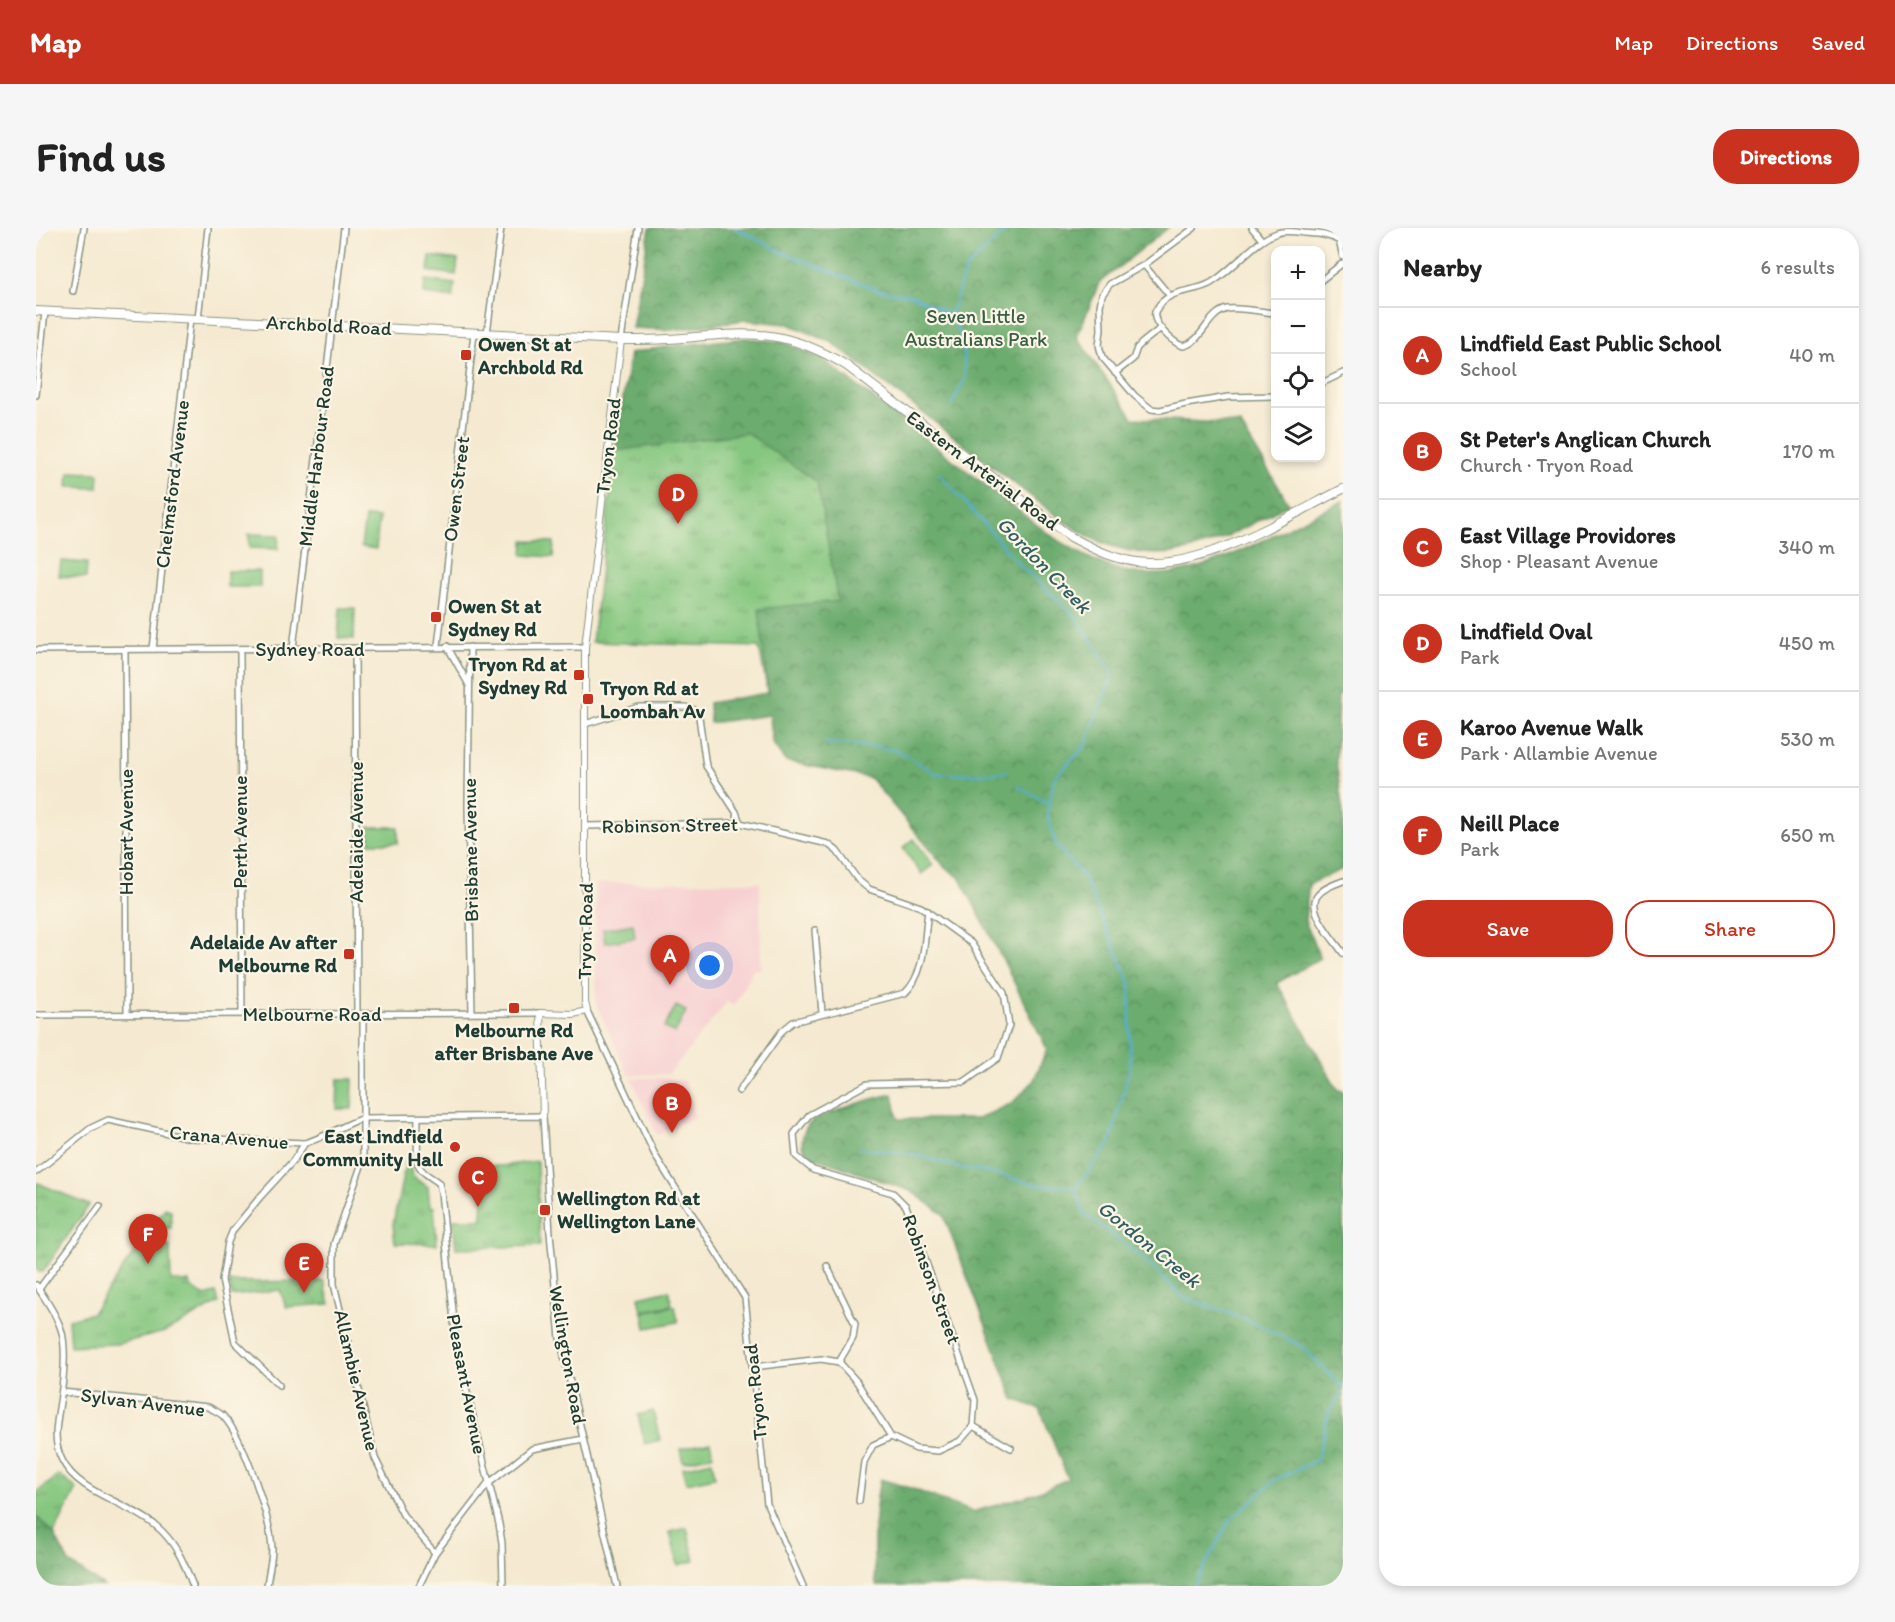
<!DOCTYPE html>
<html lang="en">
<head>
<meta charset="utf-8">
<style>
  :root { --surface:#fff; --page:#f6f6f6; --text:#222; --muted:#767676; --line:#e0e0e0; --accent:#c8321e }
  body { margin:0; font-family:Itim,sans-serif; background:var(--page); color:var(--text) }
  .controls { position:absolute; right:18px; top:18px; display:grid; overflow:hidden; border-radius:12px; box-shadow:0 3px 9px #0003 }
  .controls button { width:54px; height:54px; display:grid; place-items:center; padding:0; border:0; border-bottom:2px solid var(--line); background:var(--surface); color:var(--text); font:30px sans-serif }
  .you { position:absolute; left:674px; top:738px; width:21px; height:21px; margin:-15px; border:4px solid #fff; border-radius:50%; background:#1a73e8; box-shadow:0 0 0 9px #1a73e833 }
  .badge { display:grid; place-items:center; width:39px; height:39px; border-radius:50%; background:var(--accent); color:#fff; font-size:20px; font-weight:700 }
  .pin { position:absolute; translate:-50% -50px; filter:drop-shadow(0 2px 3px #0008) }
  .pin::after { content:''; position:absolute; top:32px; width:21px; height:18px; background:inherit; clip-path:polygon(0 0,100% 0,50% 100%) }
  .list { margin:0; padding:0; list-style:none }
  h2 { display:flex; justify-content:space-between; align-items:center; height:78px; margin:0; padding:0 24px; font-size:26px }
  h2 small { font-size:20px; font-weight:400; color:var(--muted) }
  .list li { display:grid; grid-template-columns:39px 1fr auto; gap:18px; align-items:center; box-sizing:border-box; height:96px; padding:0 24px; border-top:2px solid var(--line) }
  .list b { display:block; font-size:22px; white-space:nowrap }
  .list p { margin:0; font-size:20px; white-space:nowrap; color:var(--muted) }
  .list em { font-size:20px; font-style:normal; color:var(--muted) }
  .actions { display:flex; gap:12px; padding:18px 24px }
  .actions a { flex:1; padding:14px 0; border:2px solid var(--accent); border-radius:24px; text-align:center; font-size:21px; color:var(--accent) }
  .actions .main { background:var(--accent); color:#fff }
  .icon { flex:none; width:33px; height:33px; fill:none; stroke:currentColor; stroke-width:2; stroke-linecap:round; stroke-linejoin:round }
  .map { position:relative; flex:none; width:1307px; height:1358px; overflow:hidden; border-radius:24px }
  header { display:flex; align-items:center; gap:36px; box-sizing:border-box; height:84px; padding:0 30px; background:var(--accent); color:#fff }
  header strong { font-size:28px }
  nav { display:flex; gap:33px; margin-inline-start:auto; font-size:21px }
  .intro { display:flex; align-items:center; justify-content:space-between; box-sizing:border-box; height:144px; padding:0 36px }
  h1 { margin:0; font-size:42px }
  .button { padding:15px 27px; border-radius:24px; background:var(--accent); color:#fff; font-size:21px; font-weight:700 }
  main { display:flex; gap:36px; padding:0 36px }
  aside { flex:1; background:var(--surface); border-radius:24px; box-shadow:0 3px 9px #0003 }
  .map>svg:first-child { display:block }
  .built { fill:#f7cfd1 }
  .green { fill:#86c780; stroke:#52825a; stroke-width:1.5 }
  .forest { fill:url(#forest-crowns); stroke:#467451; stroke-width:1.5 }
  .park { fill:url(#park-tufts); stroke:#52825a; stroke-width:1.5 }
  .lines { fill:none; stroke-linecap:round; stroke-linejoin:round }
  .stream { stroke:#57afd4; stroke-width:2 }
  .minor-casing { stroke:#8a9482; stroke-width:8 }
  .tertiary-casing { stroke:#8a9482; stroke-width:8 }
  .secondary-casing { stroke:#8a9482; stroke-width:10 }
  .minor { stroke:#fff; stroke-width:5 }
  .tertiary { stroke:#fff; stroke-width:6 }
  .secondary { stroke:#fff; stroke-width:8 }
  .poi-dot { fill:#c8321e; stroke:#fcf5e5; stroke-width:2 }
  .labels { text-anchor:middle; stroke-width:4.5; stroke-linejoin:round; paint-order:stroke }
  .park-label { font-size:20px; fill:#396047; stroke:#fcf5e5 }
  .street-label { font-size:20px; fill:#1f3d34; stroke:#fcf5e5 }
  .poi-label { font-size:20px; font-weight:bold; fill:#1f3d34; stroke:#fcf5e5; text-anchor:start }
  .water-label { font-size:21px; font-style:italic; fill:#305f64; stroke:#fcf5e5 }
</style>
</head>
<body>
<header>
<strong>Map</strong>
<nav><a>Map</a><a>Directions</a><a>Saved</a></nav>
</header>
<div class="intro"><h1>Find us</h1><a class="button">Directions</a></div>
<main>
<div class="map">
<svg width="1307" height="1358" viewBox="0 0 1307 1358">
  <defs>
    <pattern id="forest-crowns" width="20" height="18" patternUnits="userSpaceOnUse" patternTransform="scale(1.5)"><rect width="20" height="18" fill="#6cac6e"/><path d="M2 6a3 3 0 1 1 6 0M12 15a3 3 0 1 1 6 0" fill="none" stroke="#588d5b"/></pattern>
    <pattern id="park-tufts" width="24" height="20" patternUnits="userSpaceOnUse" patternTransform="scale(1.5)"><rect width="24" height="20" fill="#86c780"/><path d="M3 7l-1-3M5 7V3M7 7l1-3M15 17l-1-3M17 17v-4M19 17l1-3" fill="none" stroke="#6da36a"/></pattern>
  </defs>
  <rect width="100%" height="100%" fill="#fcf5e5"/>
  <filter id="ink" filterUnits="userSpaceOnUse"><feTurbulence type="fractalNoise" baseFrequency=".0167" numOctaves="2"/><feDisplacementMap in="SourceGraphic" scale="12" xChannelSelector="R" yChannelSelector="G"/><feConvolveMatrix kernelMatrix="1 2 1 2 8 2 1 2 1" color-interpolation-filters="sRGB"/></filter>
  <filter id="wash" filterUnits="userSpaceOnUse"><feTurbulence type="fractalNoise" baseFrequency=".008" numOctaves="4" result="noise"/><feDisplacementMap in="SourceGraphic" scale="24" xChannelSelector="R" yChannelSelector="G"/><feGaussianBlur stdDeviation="1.35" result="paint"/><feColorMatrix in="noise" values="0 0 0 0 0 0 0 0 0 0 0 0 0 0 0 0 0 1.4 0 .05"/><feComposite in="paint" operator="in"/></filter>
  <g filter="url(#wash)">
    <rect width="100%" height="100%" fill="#f5ead1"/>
    <g class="built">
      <path d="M724 654 725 741H717L698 778 691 774 633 846 592 847 560 775V655Z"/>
      <path d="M595 850H632L649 853 659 889 621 907Z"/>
    </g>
    <g class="green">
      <path d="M394 28 422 32 420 47 392 43Z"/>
      <path d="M389 52 419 56 417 70 388 66Z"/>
      <path d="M33 244 63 245 62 260 32 259Z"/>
      <path d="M329 289 343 290 340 321 325 319Z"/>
      <path d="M213 306 243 307 242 321 213 320Z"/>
      <path d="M488 313 518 314 517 329 487 327Z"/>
      <path d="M25 333 51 335 50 350 23 348Z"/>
      <rect x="191" y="343" width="33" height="16"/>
      <path d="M304 380H319L318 411 302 410Z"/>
      <path d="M333 599H362V615H334Z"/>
      <path d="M878 611 897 637 885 646 867 620Z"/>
      <path d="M597 696 599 710 569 715 567 701Z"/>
      <path d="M640 778 650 783 639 805 628 800Z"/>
      <path d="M302 851H317L316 881H301Z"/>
      <path d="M633 1062 636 1077 606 1083 603 1069Z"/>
      <path d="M639 1078 642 1094 610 1100 607 1084Z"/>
      <path d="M617 1183 624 1212 609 1216 602 1187Z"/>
      <path d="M674 1214 677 1227 647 1234 644 1221Z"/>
      <path d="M676 1233 679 1249 650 1255 646 1240Z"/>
      <path d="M651 1300 659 1333 642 1337 634 1304Z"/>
    </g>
    <g class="forest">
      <path d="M614 0H1132L1063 55 1041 109 1097 190 1204 196 1253 276C1186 311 1139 345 1062 313 1049 308 1038 299 1026 292L795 114 752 96 709 92 637 102 596 100Z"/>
      <path d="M709 110 747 114 785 130 1014 307C1037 321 1061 337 1088 343 1140 355 1187 332 1232 310 1257 297 1282 285 1307 273V465L1302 468 1300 531 1307 587V641L1273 656 1269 693 1284 730 1241 755 1302 862 1307 863V1358H840C836 1320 837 1288 844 1251L877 1261 937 1284 994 1267 1032 1251 1004 1181 978 1171 907 986 875 963 774 928 766 918C766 909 767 903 773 896 783 886 841 869 857 866L862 891H942L976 875 997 854 1011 821 971 740 924 650 908 638 834 550 749 533 736 514 734 487 674 495 673 475 731 465 723 381 600 221 579 223 594 125 629 119Z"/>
      <path d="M0 1288 18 1306 33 1335 68 1358H0Z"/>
    </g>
    <g class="park">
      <path d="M711 205 781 254 802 373 723 381 732 465 723 419 556 414 579 223Z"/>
      <path d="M371 929 377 949 392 959 394 979H398L401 1016 359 1015 357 996Z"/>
      <path d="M501 933 504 1018 420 1020 417 991H446L448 944 451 938H465Z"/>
      <path d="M2 955 53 977 7 1044H3L0 1041V957Z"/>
      <path d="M129 980 135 982V1000H130L125 1018H134L135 1053 153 1054 157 1061 169 1068 180 1065 183 1075 129 1104 81 1116 34 1118 32 1091 56 1085Z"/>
      <path d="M288 1053 294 1076 250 1079 244 1062 196 1068 193 1054Z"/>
      <path d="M23 1247 41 1261 18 1306 0 1288V1265Z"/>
    </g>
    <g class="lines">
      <g class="stream">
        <path d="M699 0 746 24 842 62 878 68 915 87 927 114 929 151 915 177"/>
        <path d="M915 87 929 42 972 0"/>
        <path d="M903 245 984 337 1040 389 1077 445 1049 518 1018 551 1011 587 1019 615 1048 650 1094 754V839L1074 916 1040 959 1048 986 1104 1028 1147 1069 1207 1090 1264 1117 1307 1159"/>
        <path d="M789 515 843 519 863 523 900 546H942L971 544"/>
        <path d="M982 558 1012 575"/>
        <path d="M824 920 877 926 922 939 960 946 1001 957 1039 959"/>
        <path d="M1158 1358 1193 1293 1239 1252 1281 1232 1293 1183 1307 1163"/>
      </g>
    </g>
  </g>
  <g filter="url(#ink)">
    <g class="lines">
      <defs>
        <g id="minor">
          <path d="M1158 0 1108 37 1074 56 1066 67 1064 78 1065 102 1063 117 1066 129 1099 168 1115 181 1124 182 1150 176 1192 169 1240 168"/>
          <path d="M1216 0 1226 12"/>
          <path d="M1108 37 1134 68"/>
          <path d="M1284 53 1307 35"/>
          <path d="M37 63 48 0"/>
          <path d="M1240 85C1227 84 1203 79 1191 81 1171 86 1167 113 1148 118 1138 117 1113 93 1120 82 1133 59 1156 66 1175 55 1197 42 1219 12 1241 5 1249 2 1260 4 1268 5 1282 6 1292 6 1303 13L1307 29"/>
          <path d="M162 91 172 0"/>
          <path d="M451 105 465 0"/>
          <path d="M585 112 602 0"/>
          <path d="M1079 145 1097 131 1101 120 1106 115 1125 100"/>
          <path d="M1284 156 1307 145"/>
          <path d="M0 167 9 84"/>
          <path d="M402 418 438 105"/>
          <path d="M411 418 433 457"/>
          <path d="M434 419 432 577 436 785"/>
          <path d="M257 420 308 0"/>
          <path d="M89 421 91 786"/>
          <path d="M117 421 154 91"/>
          <path d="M204 421 206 786"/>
          <path d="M319 421 321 786"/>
          <path d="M0 422C183 421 366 419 549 419"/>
          <path d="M549 496 603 479H649L659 482 663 489 670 538 700 584 704 595"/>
          <path d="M550 598 704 595 792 616 801 623 822 652 833 661 885 679 935 715 968 765 973 797 962 830 928 854 831 856 773 887 758 906 760 928 777 942 857 965 870 978 939 1172 937 1198 924 1213 902 1223 880 1221 855 1209 821 1154 803 1134 785 1131 717 1139"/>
          <path d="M1307 653C1299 656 1287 660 1282 667 1269 681 1299 713 1307 725"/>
          <path d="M779 702 786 785"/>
          <path d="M551 783 620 929 709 1070 731 1276 767 1358"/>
          <path d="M327 786V926L325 938 298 1016V1056L339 1230 367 1287 399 1325"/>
          <path d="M0 787 504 785"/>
          <path d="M703 863 746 803 757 794 869 765C890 745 888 710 892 683"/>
          <path d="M382 890 381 934C385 945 394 948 403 955L405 964 421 1123 463 1296 466 1315 467 1358"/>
          <path d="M0 944 55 900 72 892 155 910 269 915C290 909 307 897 327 890L507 888 514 1005 524 1110 581 1358"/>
          <path d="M791 1038 819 1096 817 1110 803 1134"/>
          <path d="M0 1057C9 1070 20 1086 25 1101 31 1120 27 1155 24 1174 21 1195 16 1212 26 1232 42 1265 91 1274 119 1297 139 1313 148 1334 157 1358"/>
          <path d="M3 1061 64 978"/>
          <path d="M243 1157 199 1114 186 1052 192 1014 197 1002 225 968 257 933 269 915"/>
          <path d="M26 1164 172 1179C177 1182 183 1184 187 1188 208 1210 235 1292 236 1321 236 1333 232 1346 231 1358"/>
          <path d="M937 1198 975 1220"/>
          <path d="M823 1273 828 1234 837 1217 855 1209"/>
          <path d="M383 1358 399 1325 452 1256 496 1221 547 1211"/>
        </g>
        <path id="tertiary" d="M507 888 504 785 537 786 551 783 549 774V419L585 112"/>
        <path id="secondary" d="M0 83 585 112C601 112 616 112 632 111 706 106 743 96 811 138L1035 309C1059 322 1084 334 1112 335 1173 338 1253 288 1307 261"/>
      </defs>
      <use href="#minor" class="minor-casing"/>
      <use href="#tertiary" class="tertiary-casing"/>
      <use href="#secondary" class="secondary-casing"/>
      <use href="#minor" class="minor"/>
      <use href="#tertiary" class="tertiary"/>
      <use href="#secondary" class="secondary"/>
    </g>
  </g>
  <g class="poi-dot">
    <rect x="424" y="121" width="12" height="12" rx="3"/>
    <rect x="394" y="383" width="12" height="12" rx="3"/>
    <rect x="537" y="441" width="12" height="12" rx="3"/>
    <rect x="546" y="465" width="12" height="12" rx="3"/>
    <rect x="307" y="720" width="12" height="12" rx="3"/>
    <rect x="472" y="774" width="12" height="12" rx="3"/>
    <circle cx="419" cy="919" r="6"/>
    <rect x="503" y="976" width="12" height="12" rx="3"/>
  </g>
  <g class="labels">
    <g class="park-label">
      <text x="940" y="95">Seven Little<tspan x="940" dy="23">Australians Park</tspan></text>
    </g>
    <g class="street-label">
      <text transform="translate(293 97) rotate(3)" y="7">Archbold Road</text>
      <text transform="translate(572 218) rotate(-83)" y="7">Tryon Road</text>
      <text transform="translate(280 228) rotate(-83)" y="7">Middle Harbour Road</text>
      <text transform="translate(947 242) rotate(37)" y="7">Eastern Arterial Road</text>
      <text transform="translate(136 256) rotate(-83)" y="7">Chelmsford Avenue</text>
      <text transform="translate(420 261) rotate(-83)" y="7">Owen Street</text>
      <text x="274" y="428">Sydney Road</text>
      <text transform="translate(634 597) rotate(-1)" y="7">Robinson Street</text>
      <text transform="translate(90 604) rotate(-90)" y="7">Hobart Avenue</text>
      <text transform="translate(204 604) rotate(-90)" y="7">Perth Avenue</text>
      <text transform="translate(320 604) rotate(-90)" y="7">Adelaide Avenue</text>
      <text transform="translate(434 622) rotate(-91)" y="7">Brisbane Avenue</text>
      <text transform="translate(549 703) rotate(-89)" y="7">Tryon Road</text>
      <text x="276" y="793">Melbourne Road</text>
      <text transform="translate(193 909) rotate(5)" y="7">Crana Avenue</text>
      <text transform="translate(896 1051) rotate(70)" y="7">Robinson Street</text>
      <text transform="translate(532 1127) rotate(80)" y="7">Wellington Road</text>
      <text transform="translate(321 1152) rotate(77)" y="7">Allambie Avenue</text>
      <text transform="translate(431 1156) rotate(79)" y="7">Pleasant Avenue</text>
      <text transform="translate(719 1164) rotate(-96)" y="7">Tryon Road</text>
      <text transform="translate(107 1174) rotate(7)" y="7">Sylvan Avenue</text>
    </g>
    <g class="poi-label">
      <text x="442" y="123">Owen St at<tspan x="442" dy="23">Archbold Rd</tspan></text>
      <text x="412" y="385">Owen St at<tspan x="412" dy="23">Sydney Rd</tspan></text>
      <text x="531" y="443" text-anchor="end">Tryon Rd at<tspan x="531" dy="23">Sydney Rd</tspan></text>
      <text x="564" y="467">Tryon Rd at<tspan x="564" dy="23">Loombah Av</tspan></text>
      <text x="301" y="721" text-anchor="end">Adelaide Av after<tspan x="301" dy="23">Melbourne Rd</tspan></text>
      <text x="478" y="809" text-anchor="middle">Melbourne Rd<tspan x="478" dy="23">after Brisbane Ave</tspan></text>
      <text x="407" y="915" text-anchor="end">East Lindfield<tspan x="407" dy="23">Community Hall</tspan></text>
      <text x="521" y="977">Wellington Rd at<tspan x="521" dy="23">Wellington Lane</tspan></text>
    </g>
    <g class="water-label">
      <text transform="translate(1008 337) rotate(46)" y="7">Gordon Creek</text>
      <text transform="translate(1113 1016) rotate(39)" y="7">Gordon Creek</text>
    </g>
  </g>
</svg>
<div class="controls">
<button>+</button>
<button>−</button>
<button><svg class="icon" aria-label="locate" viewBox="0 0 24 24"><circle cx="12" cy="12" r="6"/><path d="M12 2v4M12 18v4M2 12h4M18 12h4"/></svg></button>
<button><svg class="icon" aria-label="layers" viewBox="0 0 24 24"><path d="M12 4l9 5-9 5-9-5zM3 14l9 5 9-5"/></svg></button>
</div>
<div class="you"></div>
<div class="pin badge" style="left:634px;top:757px">A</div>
<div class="pin badge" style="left:636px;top:905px">B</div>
<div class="pin badge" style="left:442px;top:979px">C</div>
<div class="pin badge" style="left:642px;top:296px">D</div>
<div class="pin badge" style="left:268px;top:1065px">E</div>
<div class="pin badge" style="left:112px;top:1036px">F</div>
</div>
<aside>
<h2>Nearby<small>6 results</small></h2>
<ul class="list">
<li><span class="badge">A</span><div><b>Lindfield East Public School</b><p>School</p></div><em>40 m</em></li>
<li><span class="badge">B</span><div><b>St Peter's Anglican Church</b><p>Church · Tryon Road</p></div><em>170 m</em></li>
<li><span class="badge">C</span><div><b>East Village Providores</b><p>Shop · Pleasant Avenue</p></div><em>340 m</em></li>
<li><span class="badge">D</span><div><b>Lindfield Oval</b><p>Park</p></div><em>450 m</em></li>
<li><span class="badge">E</span><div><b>Karoo Avenue Walk</b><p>Park · Allambie Avenue</p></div><em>530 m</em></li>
<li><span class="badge">F</span><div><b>Neill Place</b><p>Park</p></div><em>650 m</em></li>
</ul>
<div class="actions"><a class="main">Save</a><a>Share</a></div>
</aside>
</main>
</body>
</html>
